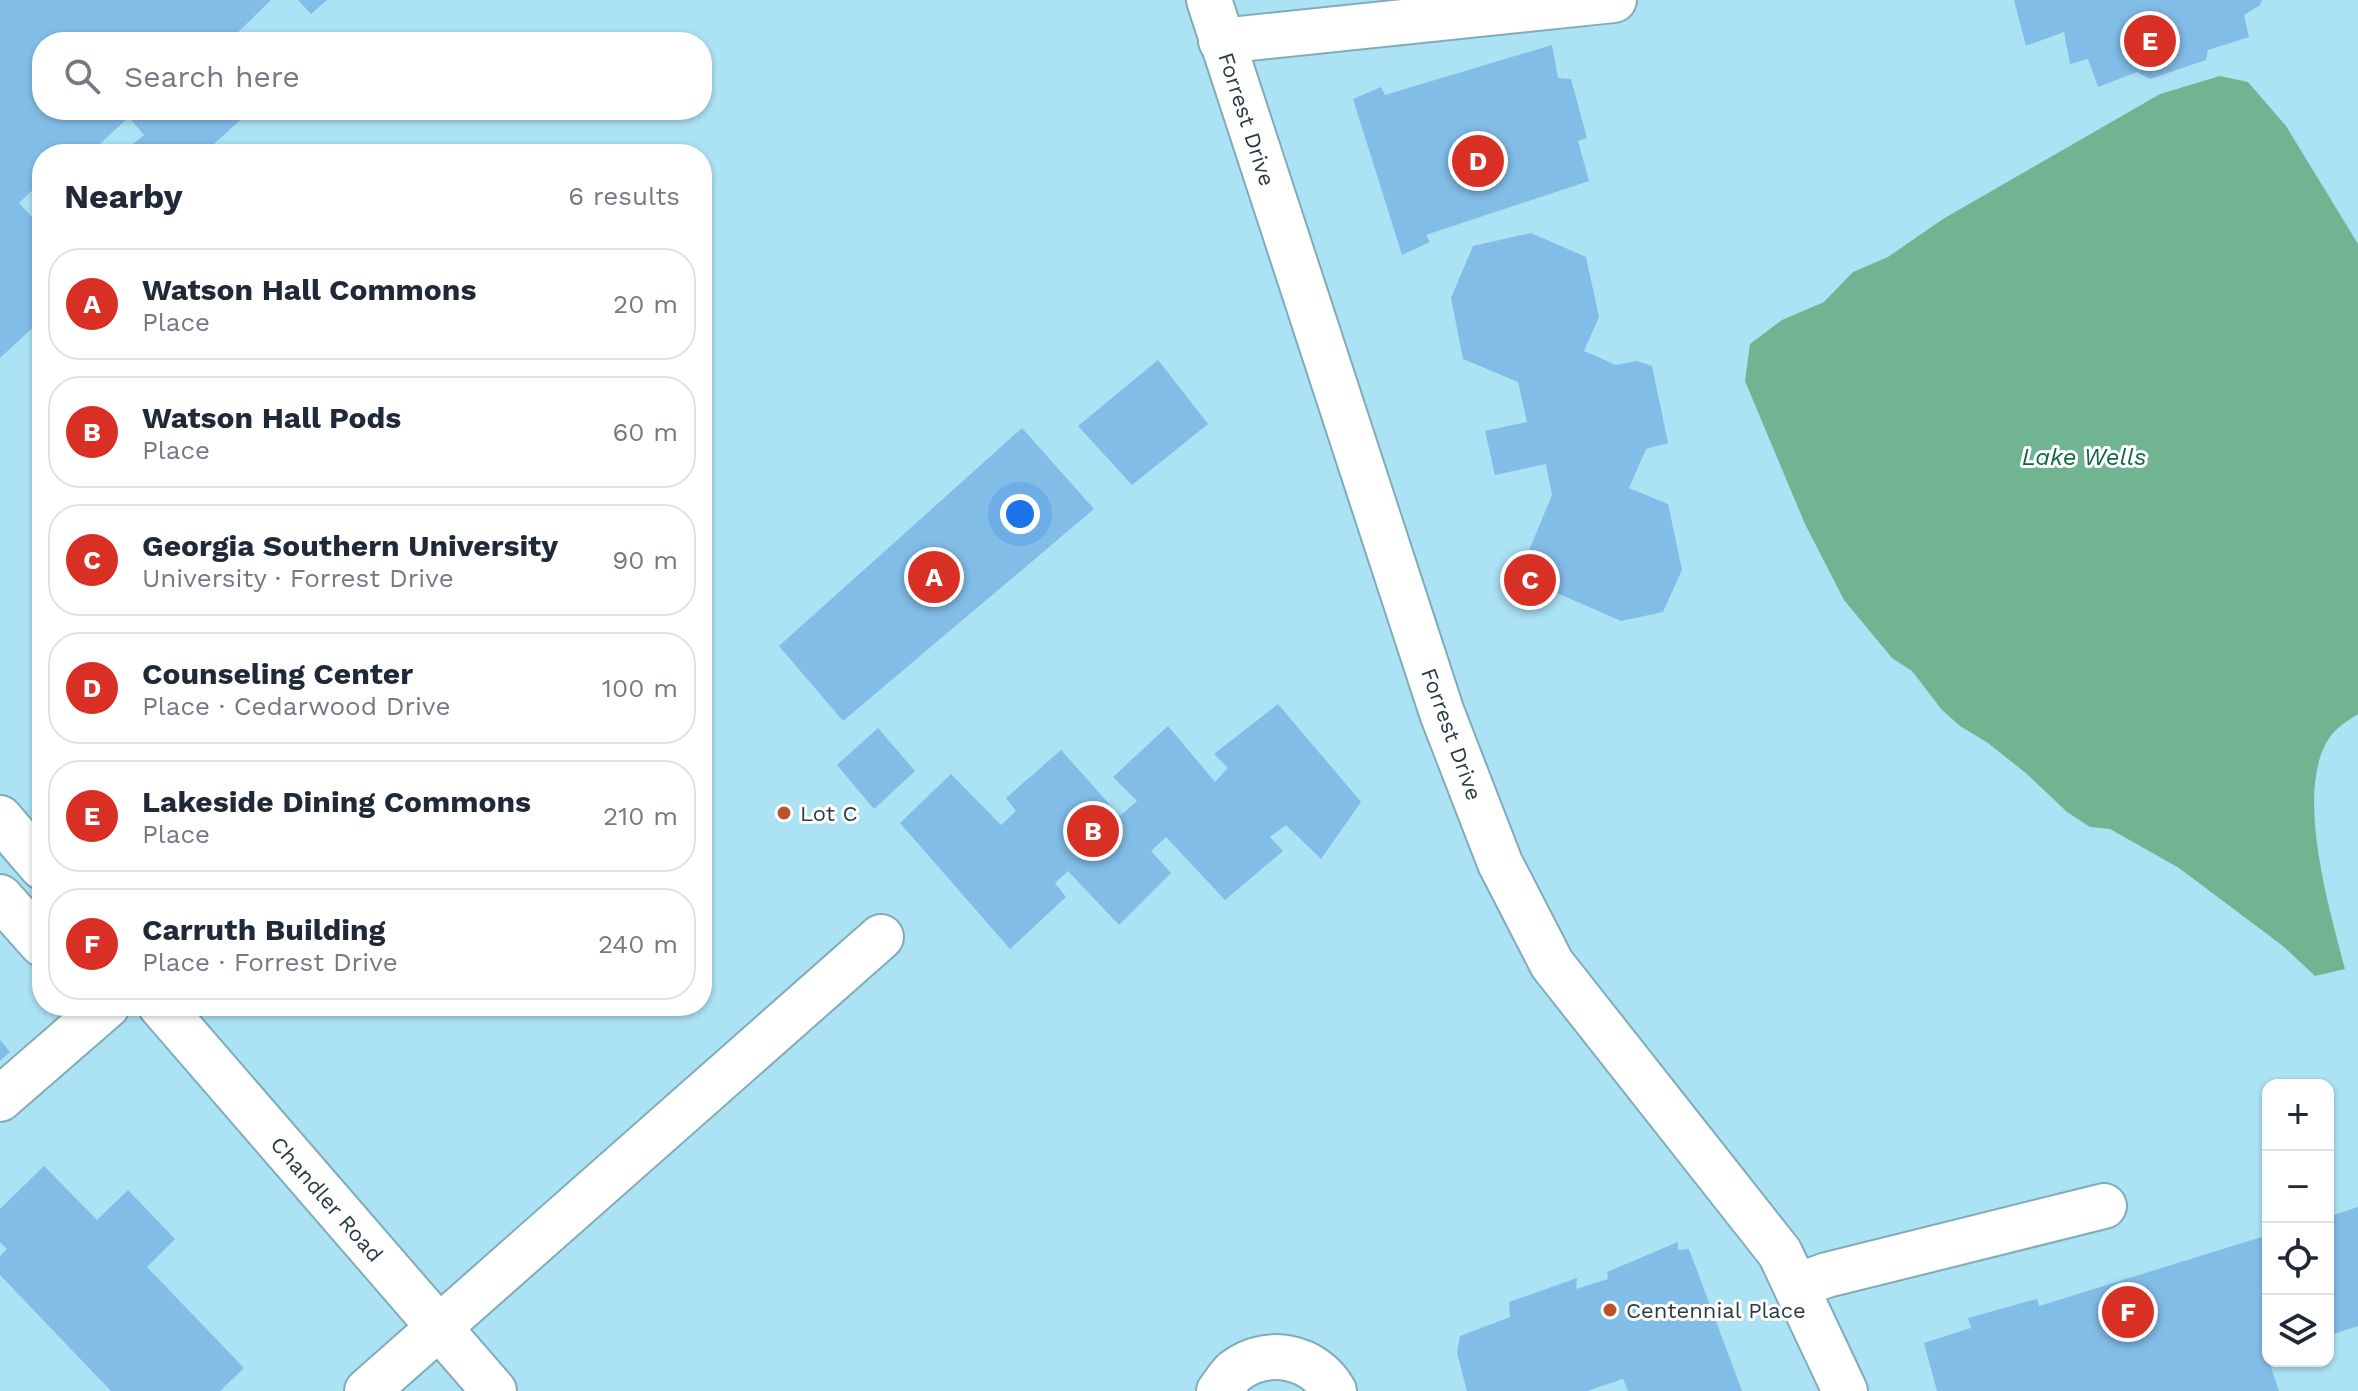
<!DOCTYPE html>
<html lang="en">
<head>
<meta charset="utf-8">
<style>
  :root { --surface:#fff; --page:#f2f2f3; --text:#1f2937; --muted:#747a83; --line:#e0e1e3; --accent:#d93025 }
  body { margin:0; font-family:"Work Sans",sans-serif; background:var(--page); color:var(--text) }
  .controls { position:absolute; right:24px; bottom:24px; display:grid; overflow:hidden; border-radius:16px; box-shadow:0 2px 6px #0004 }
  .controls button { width:72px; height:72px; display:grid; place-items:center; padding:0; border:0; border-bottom:2px solid var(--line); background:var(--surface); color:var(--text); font:40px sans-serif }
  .you { position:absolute; left:1020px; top:514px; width:28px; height:28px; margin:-20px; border:6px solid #fff; border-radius:50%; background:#1a73e8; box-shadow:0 0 0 12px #1a73e833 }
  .badge { display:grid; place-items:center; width:52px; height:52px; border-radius:50%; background:var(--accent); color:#fff; font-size:26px; font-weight:700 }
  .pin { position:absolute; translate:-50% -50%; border:4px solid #fff; box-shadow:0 2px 8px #0006 }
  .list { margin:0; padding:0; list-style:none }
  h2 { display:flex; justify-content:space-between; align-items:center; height:104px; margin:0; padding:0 32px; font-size:34px }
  h2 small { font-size:26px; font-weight:400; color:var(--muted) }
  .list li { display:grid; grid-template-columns:52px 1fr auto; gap:24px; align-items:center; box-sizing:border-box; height:112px; margin:0 16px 16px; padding:0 16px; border:2px solid var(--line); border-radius:32px }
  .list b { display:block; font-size:30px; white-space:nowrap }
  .list p { margin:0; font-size:26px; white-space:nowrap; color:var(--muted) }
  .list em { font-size:26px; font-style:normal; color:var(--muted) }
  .icon { flex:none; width:44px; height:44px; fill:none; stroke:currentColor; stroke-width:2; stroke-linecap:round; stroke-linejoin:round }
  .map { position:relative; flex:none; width:2358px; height:1391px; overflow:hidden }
  .search { position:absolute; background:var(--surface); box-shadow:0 2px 6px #0004; left:32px; top:32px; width:680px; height:88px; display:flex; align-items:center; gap:20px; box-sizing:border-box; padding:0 28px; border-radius:32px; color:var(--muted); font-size:30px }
  .panel { position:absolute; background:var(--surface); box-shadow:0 2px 6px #0004; left:32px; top:144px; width:680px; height:872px; border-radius:32px }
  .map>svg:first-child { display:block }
  .built { fill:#abe2f4; fill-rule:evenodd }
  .water { fill:#70b491 }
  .building { fill:#82bde8 }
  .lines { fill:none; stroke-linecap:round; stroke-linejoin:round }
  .minor-casing { stroke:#80acba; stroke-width:48 }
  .minor { stroke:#fff; stroke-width:44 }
  .poi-dot { fill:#ba532b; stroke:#fff; stroke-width:3 }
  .labels { text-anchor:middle; stroke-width:6; stroke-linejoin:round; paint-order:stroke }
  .street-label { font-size:22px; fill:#293c42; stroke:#fff }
  .poi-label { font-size:22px; fill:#293c42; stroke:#fff; text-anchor:start }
  .water-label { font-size:24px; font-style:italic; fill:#126544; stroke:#fff }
</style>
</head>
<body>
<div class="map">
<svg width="2358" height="1391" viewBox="0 0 2358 1391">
  <rect width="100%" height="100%" fill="#c0eefe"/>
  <path class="built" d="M0 0H2358V1391H0ZM42 42H702V110H42ZM42 154H702V1006H42ZM2268 1085H2328V1361H2268Z"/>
  <path class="water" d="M2220 76 2248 82 2286 126 2358 244V714C2350 719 2339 726 2333 733 2291 783 2330 911 2345 969L2315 976 2283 946 2179 868 2110 829 2090 827 2067 812 2027 774 1988 743 1960 726 1942 710 1912 671 1892 658 1844 600 1805 524 1745 381 1750 344 1782 320 1824 302 1853 272 1888 257 1943 219 2101 128 2160 94Z"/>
  <g class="building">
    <path d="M0 0H271L228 42H42V110H251L203 154H121L144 135 129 117 89 154H42V181L19 203 42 228V319L0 358Z"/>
    <path d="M298 0H327L311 14Z"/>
    <path d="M2014 0H2262L2260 5 2244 15 2249 37 2208 50 2206 60 2150 79 2137 72 2098 87 2088 59 2070 64 2064 32 2026 46Z"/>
    <path d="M1552 45 1558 78 1571 79 1587 138 1578 141 1589 181 1426 235 1430 242 1402 255 1353 99 1381 87 1385 95Z"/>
    <path d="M1531 233 1586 257 1599 317 1584 351 1616 365 1637 361 1652 366 1668 443 1646 449 1629 488 1668 504 1682 570 1663 612 1621 621 1534 583 1528 553 1552 495 1546 464 1495 475 1485 431 1527 422 1518 382 1463 359 1451 298 1473 246Z"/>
    <path d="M1158 360 1208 424 1132 485 1078 426Z"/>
    <path d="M1022 428 1094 509 843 721 779 646Z"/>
    <path d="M1278 704 1361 802 1321 859 1286 825 1270 837 1283 851 1225 900 1166 837 1151 851 1171 873 1119 925 1068 871 1055 883 1066 897 1010 949 900 823 951 774 1001 825 1016 811 1006 798 1061 750 1120 816 1137 801 1113 777 1168 726 1215 782 1228 768 1214 754Z"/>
    <path d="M878 728 915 771 874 809 837 765Z"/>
    <path d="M0 1040 10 1052 0 1061Z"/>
    <path d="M44 1166 97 1220 128 1190 175 1239 147 1267 244 1368 220 1391H111L0 1275V1256L7 1249 0 1242V1209Z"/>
    <path d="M2358 1207V1326L2328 1336V1217Z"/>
    <path d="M2268 1235 2267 1355 2279 1391H1937L1924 1343 1971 1328 1968 1318 2037 1299 2039 1306Z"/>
    <path d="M1678 1242V1250L1689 1249 1742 1391H1628L1623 1379 1587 1391H1467L1457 1353 1460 1336 1510 1317 1509 1302 1577 1278 1576 1289 1608 1279 1607 1272Z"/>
  </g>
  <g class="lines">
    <defs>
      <g id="minor">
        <path d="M1209 0 1442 713 1500 863 1552 964 1780 1253 1845 1391"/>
        <path d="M1221 41 1614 0"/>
        <path d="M0 818 42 867"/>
        <path d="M0 897 42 944"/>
        <path d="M161 1006 494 1391"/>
        <path d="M0 1099 107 1006"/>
        <path d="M1796 1286 1827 1275 2104 1206"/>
        <path d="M367 1391 881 937"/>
        <path d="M1219 1391C1224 1385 1229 1376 1235 1371 1268 1346 1314 1356 1334 1391"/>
      </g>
    </defs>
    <use href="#minor" class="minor-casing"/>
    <use href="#minor" class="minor"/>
  </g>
  <g class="poi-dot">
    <circle cx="784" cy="813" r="8"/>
    <circle cx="1610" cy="1310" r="8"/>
  </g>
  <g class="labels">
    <g class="street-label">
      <text transform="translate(1247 119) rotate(72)" y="8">Forrest Drive</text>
      <text transform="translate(1452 734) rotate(70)" y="8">Forrest Drive</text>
      <text transform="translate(327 1199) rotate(49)" y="8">Chandler Road</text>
    </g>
    <g class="poi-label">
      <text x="800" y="821">Lot C</text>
      <text x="1626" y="1318">Centennial Place</text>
    </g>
    <g class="water-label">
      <text x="2084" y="465">Lake Wells</text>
    </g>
  </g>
</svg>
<div class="controls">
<button>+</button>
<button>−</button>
<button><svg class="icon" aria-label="locate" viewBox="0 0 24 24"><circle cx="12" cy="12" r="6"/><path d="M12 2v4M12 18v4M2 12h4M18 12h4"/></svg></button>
<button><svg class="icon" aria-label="layers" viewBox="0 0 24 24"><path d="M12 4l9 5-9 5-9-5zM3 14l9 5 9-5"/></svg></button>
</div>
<div class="you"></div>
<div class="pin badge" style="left:934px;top:577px">A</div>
<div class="pin badge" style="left:1093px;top:831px">B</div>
<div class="pin badge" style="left:1530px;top:580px">C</div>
<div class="pin badge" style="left:1478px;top:161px">D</div>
<div class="pin badge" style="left:2150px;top:41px">E</div>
<div class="pin badge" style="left:2128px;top:1312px">F</div>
<div class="search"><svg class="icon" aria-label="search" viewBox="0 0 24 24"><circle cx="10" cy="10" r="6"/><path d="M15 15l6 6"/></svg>Search here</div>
<section class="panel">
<h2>Nearby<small>6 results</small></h2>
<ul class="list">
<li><span class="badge">A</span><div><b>Watson Hall Commons</b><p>Place</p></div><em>20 m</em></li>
<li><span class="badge">B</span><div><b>Watson Hall Pods</b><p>Place</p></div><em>60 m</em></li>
<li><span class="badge">C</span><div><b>Georgia Southern University</b><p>University · Forrest Drive</p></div><em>90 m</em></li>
<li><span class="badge">D</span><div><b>Counseling Center</b><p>Place · Cedarwood Drive</p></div><em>100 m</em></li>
<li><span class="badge">E</span><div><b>Lakeside Dining Commons</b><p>Place</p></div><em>210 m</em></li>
<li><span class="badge">F</span><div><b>Carruth Building</b><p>Place · Forrest Drive</p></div><em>240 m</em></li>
</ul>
</section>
</div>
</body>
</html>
